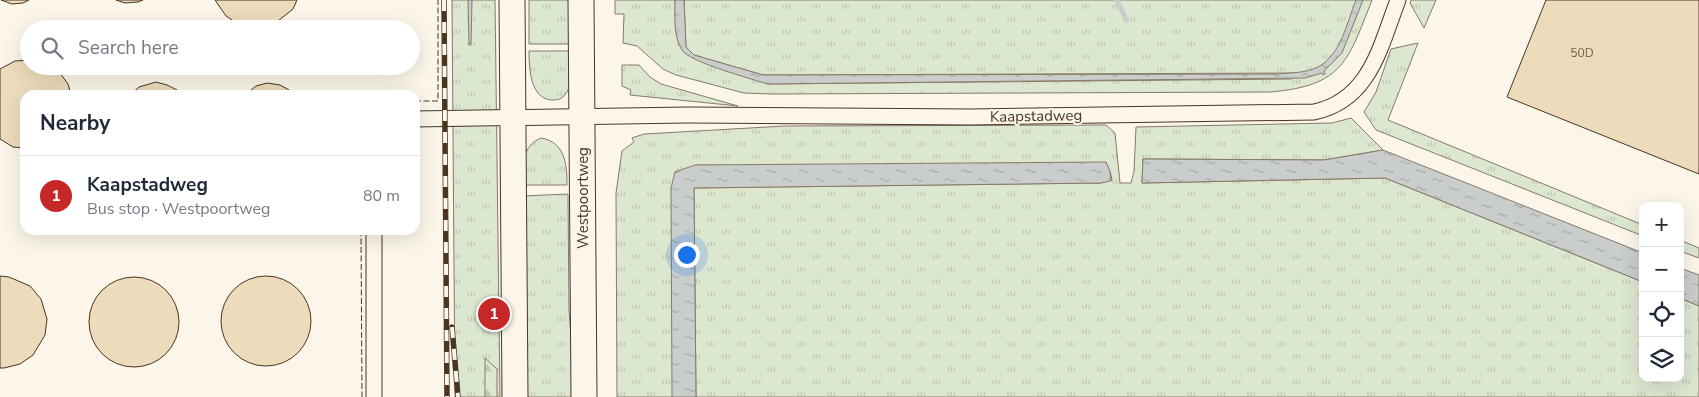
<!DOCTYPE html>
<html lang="en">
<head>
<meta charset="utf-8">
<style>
  :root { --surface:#fff; --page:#f2f2f3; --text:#1f2937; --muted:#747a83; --line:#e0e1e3; --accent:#c62828 }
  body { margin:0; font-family:"Nunito Sans",sans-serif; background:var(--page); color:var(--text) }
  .controls { position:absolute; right:15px; bottom:15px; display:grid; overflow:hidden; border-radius:10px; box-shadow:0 5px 20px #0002 }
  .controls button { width:45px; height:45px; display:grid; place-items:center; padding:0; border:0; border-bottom:1px solid var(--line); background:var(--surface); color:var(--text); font:25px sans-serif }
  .you { position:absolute; left:686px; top:254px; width:18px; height:18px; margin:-12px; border:4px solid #fff; border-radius:50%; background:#1a73e8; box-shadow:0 0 0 8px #1a73e833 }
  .badge { display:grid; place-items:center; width:32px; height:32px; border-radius:50%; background:var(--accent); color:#fff; font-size:16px; font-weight:700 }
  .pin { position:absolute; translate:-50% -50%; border:2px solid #fff; box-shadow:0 1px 5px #0006 }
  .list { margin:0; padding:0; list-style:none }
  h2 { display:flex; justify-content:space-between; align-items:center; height:65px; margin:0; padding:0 20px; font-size:21px }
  h2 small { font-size:16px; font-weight:400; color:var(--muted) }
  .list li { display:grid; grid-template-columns:32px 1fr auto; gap:15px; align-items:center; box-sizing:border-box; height:80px; padding:0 20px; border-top:1px solid var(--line) }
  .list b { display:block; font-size:19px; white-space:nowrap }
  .list p { margin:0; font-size:16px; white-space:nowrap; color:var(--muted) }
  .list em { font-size:16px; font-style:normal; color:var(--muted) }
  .icon { flex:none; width:28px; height:28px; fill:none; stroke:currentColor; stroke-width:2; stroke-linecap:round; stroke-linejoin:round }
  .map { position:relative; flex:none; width:1699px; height:397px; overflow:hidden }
  .search { position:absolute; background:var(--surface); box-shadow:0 5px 20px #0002; left:20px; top:20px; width:400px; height:55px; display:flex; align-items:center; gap:12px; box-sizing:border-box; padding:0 18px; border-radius:28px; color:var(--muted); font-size:19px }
  .panel { position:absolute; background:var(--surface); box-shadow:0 5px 20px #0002; left:20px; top:90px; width:400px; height:145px; border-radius:15px }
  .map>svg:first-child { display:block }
  .grass { fill:url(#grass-tufts); stroke:#887966; fill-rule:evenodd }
  .forest { fill:url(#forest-firs); stroke:#887966 }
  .water { fill:url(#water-ripples); stroke:#887966 }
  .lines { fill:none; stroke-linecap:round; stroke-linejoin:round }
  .stream { stroke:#c9cecd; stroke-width:5 }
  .building { fill:#ecdcbc; stroke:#4a3520 }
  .minor-casing { stroke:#4a3520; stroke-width:17 }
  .primary-casing { stroke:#4a3520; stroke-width:27 }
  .minor { stroke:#fbf6e9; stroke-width:15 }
  .primary { stroke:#fbf6e9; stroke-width:25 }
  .rail-casing { stroke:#4a3520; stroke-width:5.5 }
  .rail { stroke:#fbf6e9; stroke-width:4; stroke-dasharray:11; stroke-linecap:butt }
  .fence { stroke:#4a3520; stroke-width:1; stroke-dasharray:6 2.5; stroke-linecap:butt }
  .labels { text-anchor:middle; stroke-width:4; stroke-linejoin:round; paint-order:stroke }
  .number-label { font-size:12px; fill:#725f47 }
  .street-label { font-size:15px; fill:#4a3520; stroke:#fbf6e9 }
</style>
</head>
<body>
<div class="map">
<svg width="1699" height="397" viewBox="0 0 1699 397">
  <defs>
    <pattern id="grass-tufts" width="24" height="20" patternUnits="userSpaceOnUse" patternTransform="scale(1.25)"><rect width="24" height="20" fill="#dce7d0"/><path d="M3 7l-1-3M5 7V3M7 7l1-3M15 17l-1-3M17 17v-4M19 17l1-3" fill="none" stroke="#bec7b2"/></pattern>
    <pattern id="forest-firs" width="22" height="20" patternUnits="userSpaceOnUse" patternTransform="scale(1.25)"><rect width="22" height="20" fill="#dce7d0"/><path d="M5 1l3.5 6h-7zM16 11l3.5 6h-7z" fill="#bec7b2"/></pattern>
    <pattern id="water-ripples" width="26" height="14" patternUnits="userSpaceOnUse" patternTransform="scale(1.25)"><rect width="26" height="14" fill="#c9cecd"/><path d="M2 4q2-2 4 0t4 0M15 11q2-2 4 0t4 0" fill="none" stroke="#a5a8a6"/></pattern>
  </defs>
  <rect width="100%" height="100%" fill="#fbf6e9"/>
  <g class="grass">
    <path d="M452 0H495L500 397H455Z"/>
    <path d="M529 0H574L575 44H529Z"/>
    <path d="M615 0H675L676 31 682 50 693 55 686 48 684 0H1372C1348 61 1343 86 1270 92L771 94 744 93 676 75 663 69 637 46 623 43 624 14H615ZM697 56 763 75 1298 73 1291 79 768 84Z"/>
    <path d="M1411 0H1436L1424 28 1410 3Z"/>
    <path d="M1418 43 1388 120 1643 225V236L1376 130 1364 112 1376 92 1391 49Z"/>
    <path d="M529 51H575C573 64 574 80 567 92 564 97 560 100 554 100 530 101 529 68 529 51Z"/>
    <path d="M622 65H639L650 77 661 84 738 106 630 95 631 90 622 86Z"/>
    <path d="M1351 118 1383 150 1324 160 1143 159 1142 183 1385 178 1643 282V378H1680V298L1699 306V397H696L694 188 1100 183 1112 180 1110 171 695 165 673 397H617L616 193 622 151 634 142 632 138 644 134 785 126 1106 125 1115 133 1120 183H1131L1134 171 1136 127 1332 123Z"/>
    <path d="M541 138C565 142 567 164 567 185H522C523 167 521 146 541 138Z"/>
    <path d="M568 194 569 311 576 397H524L522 196Z"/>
    <path d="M1680 240 1699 248V258L1680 251Z"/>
  </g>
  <path class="forest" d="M485 358 497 369V397H485Z"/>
  <g class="water">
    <path d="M468 0H472L471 44 469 45Z"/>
    <path d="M675 0H684L686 47 694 55 763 75 1276 74C1290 73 1306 73 1318 67 1341 55 1347 22 1356 0H1363L1342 53 1324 71 1325 74 1323 75 1322 73 1305 78 768 84C752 79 689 62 682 50 673 36 675 15 675 0Z"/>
    <path d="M1383 150 1643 253V282L1385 178 1142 183 1143 159 1324 160Z"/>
    <path d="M1106 162 1110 171 1111 181 1101 183 694 188 696 397H672L671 188 675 172 695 165Z"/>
    <path d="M1680 268 1699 275V306L1680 298Z"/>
  </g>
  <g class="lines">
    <path class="stream" d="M1117 0 1126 20"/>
  </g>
  <g class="building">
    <path d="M1 0H29L23 3 12 4Z"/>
    <path d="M116 0H143L138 2 125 3Z"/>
    <path d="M215 0H297L293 9 278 21 263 26H251L235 22 226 16Z"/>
    <path d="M1546 0H1699V174L1507 97Z"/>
    <path d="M29 60V66H50L60 73 68 84 71 95H25V148L13 147 0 139V69L15 61Z"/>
    <path d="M156 82 167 85 177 90 181 95H130L139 87Z"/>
    <path d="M267 83 280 85 289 90 293 95H245L256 86Z"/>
    <path d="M0 276 9 277 30 286 41 299 47 319 45 335 33 355 20 364 4 368H0Z"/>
    <circle cx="266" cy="321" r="45"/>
    <circle cx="134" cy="322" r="45"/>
  </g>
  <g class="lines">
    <defs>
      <g id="minor">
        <path d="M415 119 688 115 971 117 1314 112C1370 100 1380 47 1398 0"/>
        <path d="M374 230V397"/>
      </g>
      <g id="primary">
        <path d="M512 0 515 397"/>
        <path d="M581 0 584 397"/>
      </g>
    </defs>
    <use href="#minor" class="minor-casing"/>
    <use href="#primary" class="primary-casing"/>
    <use href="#minor" class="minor"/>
    <use href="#primary" class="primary"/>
    <defs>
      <g id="rail">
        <path d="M444 0 447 397"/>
        <path d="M452 327 458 397"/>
      </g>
    </defs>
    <use href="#rail" class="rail-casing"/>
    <use href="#rail" class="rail"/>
    <g class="fence">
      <path d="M415 101H438V0"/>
      <path d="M361 230 362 397"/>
    </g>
  </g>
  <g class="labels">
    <g class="number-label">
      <text x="1582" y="57">50D</text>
    </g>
    <g class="street-label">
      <text transform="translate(1036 116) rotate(-1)" y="5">Kaapstadweg</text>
      <text transform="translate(583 198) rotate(-90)" y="5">Westpoortweg</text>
    </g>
  </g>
</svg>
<div class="controls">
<button>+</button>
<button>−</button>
<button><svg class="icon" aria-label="locate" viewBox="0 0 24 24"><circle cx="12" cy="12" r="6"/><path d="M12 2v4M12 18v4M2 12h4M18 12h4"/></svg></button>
<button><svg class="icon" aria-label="layers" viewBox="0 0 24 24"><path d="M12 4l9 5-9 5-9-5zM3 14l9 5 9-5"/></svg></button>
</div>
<div class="you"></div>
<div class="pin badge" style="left:494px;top:314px">1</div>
<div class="search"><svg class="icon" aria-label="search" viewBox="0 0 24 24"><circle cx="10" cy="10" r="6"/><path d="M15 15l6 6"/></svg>Search here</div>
<section class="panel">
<h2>Nearby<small></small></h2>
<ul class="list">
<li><span class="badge">1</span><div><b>Kaapstadweg</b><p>Bus stop · Westpoortweg</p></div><em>80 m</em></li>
</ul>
</section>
</div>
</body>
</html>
